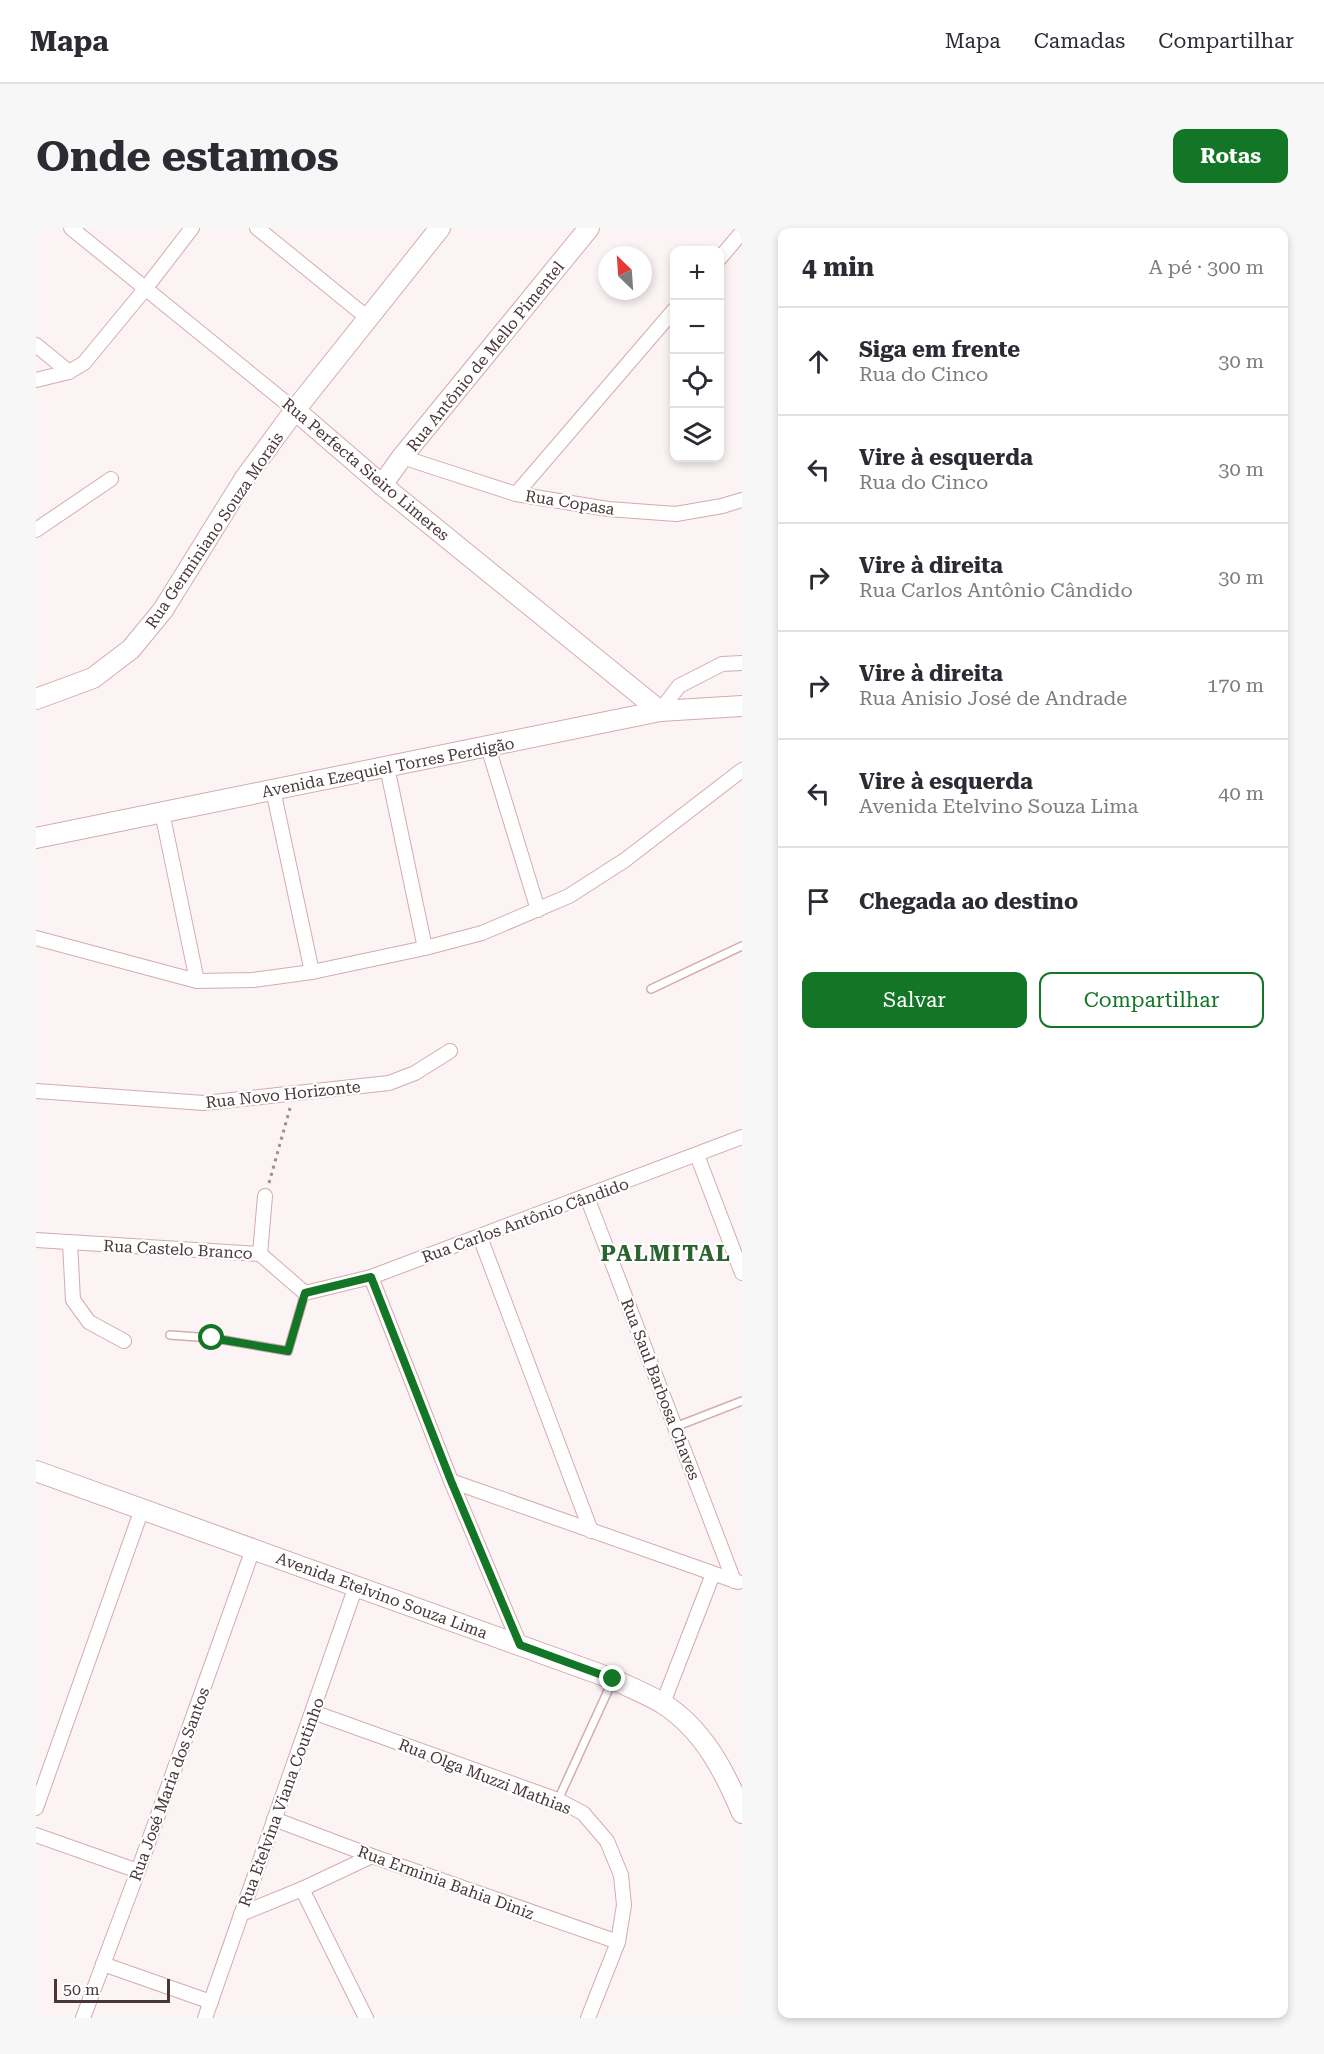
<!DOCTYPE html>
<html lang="pt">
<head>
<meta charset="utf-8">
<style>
  :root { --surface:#fff; --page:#f7f7f7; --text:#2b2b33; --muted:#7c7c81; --line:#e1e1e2; --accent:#137626 }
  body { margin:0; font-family:"Roboto Serif",serif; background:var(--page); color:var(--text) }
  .controls { position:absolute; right:18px; top:18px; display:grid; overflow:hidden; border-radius:12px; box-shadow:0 3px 9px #0003 }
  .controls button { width:54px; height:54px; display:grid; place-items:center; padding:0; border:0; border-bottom:2px solid var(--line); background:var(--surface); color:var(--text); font:30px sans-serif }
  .compass { position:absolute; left:562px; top:18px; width:54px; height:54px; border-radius:50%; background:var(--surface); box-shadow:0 3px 9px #0003; rotate:335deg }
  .scale { position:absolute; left:18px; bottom:15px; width:116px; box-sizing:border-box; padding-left:6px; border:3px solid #483638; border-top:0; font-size:16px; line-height:21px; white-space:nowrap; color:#483638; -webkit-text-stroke:4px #fff; paint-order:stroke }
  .stop { position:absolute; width:18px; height:18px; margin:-14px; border:4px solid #137626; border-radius:50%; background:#fff }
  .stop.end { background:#137626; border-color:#fff; box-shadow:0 2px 6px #0008 }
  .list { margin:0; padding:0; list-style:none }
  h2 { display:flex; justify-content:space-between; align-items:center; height:78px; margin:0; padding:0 24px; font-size:26px }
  h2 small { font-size:20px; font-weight:400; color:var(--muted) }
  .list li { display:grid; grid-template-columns:39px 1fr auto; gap:18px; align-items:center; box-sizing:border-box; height:108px; padding:0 24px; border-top:2px solid var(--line) }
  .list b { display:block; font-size:22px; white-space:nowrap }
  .list p { margin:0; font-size:20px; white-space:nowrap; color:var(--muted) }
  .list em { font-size:20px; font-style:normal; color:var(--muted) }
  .actions { display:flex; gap:12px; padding:18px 24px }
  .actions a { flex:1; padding:14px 0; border:2px solid var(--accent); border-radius:12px; text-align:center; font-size:21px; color:var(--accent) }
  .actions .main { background:var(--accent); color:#fff }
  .icon { flex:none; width:33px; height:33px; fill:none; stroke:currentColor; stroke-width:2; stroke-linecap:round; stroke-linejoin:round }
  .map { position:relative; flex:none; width:706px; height:1790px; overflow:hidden; border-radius:12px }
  header { display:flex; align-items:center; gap:36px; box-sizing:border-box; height:84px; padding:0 30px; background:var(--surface); border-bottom:2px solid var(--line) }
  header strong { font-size:28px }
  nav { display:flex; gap:33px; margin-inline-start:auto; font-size:21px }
  .intro { display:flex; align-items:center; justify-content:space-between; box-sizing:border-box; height:144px; padding:0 36px }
  h1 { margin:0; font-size:42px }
  .button { padding:15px 27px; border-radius:12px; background:var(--accent); color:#fff; font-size:21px; font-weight:700 }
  main { display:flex; gap:36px; padding:0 36px }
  aside { flex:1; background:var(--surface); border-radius:12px; box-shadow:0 3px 9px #0003 }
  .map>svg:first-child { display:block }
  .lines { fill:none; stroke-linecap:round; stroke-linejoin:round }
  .lane-casing { stroke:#d5abae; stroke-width:10 }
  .street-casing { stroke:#d5abae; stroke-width:16 }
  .secondary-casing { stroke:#d5abae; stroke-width:22 }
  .path { stroke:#9d8f90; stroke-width:3; stroke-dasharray:3 4.5; stroke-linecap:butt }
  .lane { stroke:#fff; stroke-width:7 }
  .street { stroke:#fff; stroke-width:14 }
  .secondary { stroke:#fff; stroke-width:20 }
  .route { stroke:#137626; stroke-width:8 }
  .labels { text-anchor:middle; stroke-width:4.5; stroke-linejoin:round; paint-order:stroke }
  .street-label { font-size:16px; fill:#483638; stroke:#fff }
  .district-label { font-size:22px; font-weight:bold; letter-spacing:1.5px; fill:#2c6431; stroke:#fff }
</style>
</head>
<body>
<header>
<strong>Mapa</strong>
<nav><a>Mapa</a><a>Camadas</a><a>Compartilhar</a></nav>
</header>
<div class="intro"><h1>Onde estamos</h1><a class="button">Rotas</a></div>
<main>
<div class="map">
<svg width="706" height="1790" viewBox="0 0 706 1790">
  <rect width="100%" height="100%" fill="#fcf3f4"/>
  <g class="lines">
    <defs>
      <g id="lane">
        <path d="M615 761 706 718"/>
        <path d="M134 1107 176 1110 252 1123 269 1065"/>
        <path d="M639 1199 706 1173"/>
        <path d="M522 1572 576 1454"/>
      </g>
      <g id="street">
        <path d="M35 0 259 182"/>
        <path d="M221 0 333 91"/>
        <path d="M684 30 706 4"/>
        <path d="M0 117 33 144"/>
        <path d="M0 152 33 144 48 135 109 61 156 0"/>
        <path d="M366 229 480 266 572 281 640 286 686 278 706 272"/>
        <path d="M480 266 638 82"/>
        <path d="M0 302 75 251"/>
        <path d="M624 483 643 458 686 436 706 435"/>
        <path d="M452 519 502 682"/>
        <path d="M351 539 389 720"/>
        <path d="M237 562 276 744"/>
        <path d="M126 584 161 753"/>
        <path d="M0 710 161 753 217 752 276 744 389 720 446 705 533 668 589 632 706 542"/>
        <path d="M0 863 168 875 353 855 379 845 414 823"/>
        <path d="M661 927 706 1045"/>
        <path d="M551 969 698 1353"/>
        <path d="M444 1009 555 1303"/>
        <path d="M0 1012 224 1026 269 1065 335 1049 706 909"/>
        <path d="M34 1015 37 1072 53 1094 88 1113"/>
        <path d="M224 1026 229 968"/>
        <path d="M335 1049 415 1253 484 1417"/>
        <path d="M415 1253 702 1354"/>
        <path d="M627 1475 677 1346"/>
        <path d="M277 1484 522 1572 547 1585 571 1613 585 1647 588 1677 582 1714 552 1790"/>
        <path d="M0 1580 106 1281"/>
        <path d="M238 1591 336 1628 582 1714"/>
        <path d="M0 1607 102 1643"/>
        <path d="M266 1661 330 1790"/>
        <path d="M205 1686 266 1661 336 1628"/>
        <path d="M67 1736 175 1774"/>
        <path d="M47 1790 102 1643 217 1321"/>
        <path d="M169 1790 320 1358"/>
      </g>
      <g id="secondary">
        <path d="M259 182 346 257 624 483"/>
        <path d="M346 257 366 229 553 0"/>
        <path d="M0 471 57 450 95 421 127 382 209 250 259 182 404 0"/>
        <path d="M0 610 624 483 706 478"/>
        <path d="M0 1243 577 1451C593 1459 611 1466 626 1475 667 1501 688 1542 706 1585"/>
      </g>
    </defs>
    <use href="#lane" class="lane-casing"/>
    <use href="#street" class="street-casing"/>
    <use href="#secondary" class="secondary-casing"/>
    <path class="path" d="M233 955 254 880"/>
    <use href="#lane" class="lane"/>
    <use href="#street" class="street"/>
    <use href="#secondary" class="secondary"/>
  </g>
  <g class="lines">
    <path class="route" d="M176 1110 252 1123 269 1065 335 1049 415 1253 484 1417 577 1451"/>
  </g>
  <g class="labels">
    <g class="street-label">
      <text transform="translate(449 128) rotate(-51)" y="6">Rua Antônio de Mello Pimentel</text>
      <text transform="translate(330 241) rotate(40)" y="6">Rua Perfecta Sieiro Limeres</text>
      <text transform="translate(534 274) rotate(9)" y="6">Rua Copasa</text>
      <text transform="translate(178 302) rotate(-56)" y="6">Rua Germiniano Souza Morais</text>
      <text transform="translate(352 539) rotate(-11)" y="6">Avenida Ezequiel Torres Perdigão</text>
      <text transform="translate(247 866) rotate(-6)" y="6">Rua Novo Horizonte</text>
      <text transform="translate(489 992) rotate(-20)" y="6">Rua Carlos Antônio Cândido</text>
      <text transform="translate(142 1021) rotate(3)" y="6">Rua Castelo Branco</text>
      <text transform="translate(625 1161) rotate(69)" y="6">Rua Saul Barbosa Chaves</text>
      <text transform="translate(346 1367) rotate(20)" y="6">Avenida Etelvino Souza Lima</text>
      <text transform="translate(449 1548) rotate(21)" y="6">Rua Olga Muzzi Mathias</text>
      <text transform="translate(133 1556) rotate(-70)" y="6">Rua José Maria dos Santos</text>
      <text transform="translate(245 1574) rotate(-70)" y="6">Rua Etelvina Viana Coutinho</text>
      <text transform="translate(410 1654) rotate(20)" y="6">Rua Erminia Bahia Diniz</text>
    </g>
    <g class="district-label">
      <text x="630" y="1033">PALMITAL</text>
    </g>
  </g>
</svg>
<div class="controls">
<button>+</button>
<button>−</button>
<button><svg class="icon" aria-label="locate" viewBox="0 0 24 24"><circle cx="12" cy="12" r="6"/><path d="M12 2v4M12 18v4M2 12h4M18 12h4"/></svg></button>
<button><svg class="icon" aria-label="layers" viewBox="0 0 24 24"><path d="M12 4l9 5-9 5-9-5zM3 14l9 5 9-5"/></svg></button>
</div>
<svg class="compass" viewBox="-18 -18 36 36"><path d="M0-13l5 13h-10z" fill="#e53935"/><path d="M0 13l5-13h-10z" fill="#7c7c81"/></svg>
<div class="scale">50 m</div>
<div class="stop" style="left:176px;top:1110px"></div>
<div class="stop end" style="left:577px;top:1451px"></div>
</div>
<aside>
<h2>4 min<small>A pé · 300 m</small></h2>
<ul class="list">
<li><svg class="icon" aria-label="ahead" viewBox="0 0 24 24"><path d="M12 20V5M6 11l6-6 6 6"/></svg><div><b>Siga em frente</b><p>Rua do Cinco</p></div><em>30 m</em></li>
<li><svg class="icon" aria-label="left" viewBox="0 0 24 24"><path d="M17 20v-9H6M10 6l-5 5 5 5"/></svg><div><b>Vire à esquerda</b><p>Rua do Cinco</p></div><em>30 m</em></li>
<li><svg class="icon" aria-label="right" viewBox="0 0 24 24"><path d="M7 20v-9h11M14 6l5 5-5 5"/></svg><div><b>Vire à direita</b><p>Rua Carlos Antônio Cândido</p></div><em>30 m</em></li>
<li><svg class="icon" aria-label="right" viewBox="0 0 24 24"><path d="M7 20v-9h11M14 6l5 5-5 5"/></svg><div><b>Vire à direita</b><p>Rua Anisio José de Andrade</p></div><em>170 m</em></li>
<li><svg class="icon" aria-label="left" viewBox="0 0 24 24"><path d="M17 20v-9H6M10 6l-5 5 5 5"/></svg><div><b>Vire à esquerda</b><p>Avenida Etelvino Souza Lima</p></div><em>40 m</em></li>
<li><svg class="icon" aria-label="arrive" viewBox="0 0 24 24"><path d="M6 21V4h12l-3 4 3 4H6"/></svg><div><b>Chegada ao destino</b></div></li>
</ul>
<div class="actions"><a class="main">Salvar</a><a>Compartilhar</a></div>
</aside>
</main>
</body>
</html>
